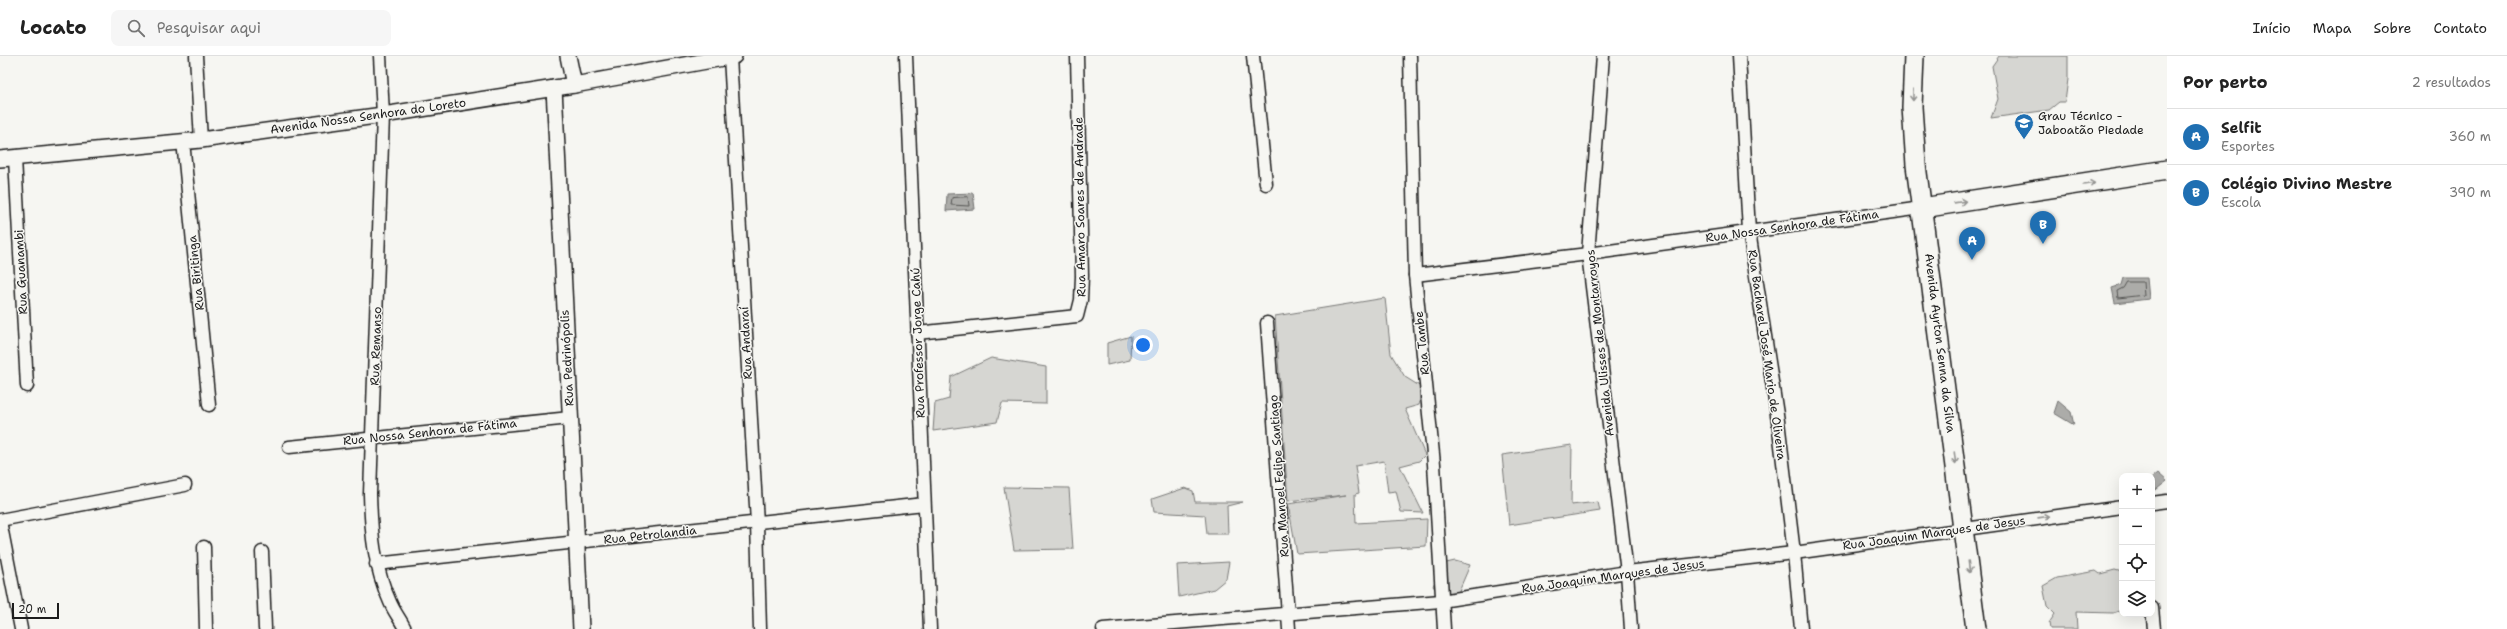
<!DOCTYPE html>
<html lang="pt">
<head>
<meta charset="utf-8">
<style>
  :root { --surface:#fff; --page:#f6f6f6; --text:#222; --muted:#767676; --line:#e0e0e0; --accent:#1f6fb2 }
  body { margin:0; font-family:"Shantell Sans",sans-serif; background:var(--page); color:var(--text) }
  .controls { position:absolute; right:12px; bottom:12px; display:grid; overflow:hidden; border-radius:8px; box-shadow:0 4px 16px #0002 }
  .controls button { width:36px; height:36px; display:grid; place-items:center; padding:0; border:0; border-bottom:1px solid var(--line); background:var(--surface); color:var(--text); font:20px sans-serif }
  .scale { position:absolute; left:12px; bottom:10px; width:47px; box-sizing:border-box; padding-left:4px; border:2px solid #1c1c1c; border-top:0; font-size:11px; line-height:14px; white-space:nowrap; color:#1c1c1c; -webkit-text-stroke:3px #f6f6f2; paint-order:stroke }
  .you { position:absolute; left:1143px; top:289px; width:14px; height:14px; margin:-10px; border:3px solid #fff; border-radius:50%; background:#1a73e8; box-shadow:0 0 0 6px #1a73e833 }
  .badge { display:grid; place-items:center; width:26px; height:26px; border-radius:50%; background:var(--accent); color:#fff; font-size:13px; font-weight:700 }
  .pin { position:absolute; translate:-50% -33px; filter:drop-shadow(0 1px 2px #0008) }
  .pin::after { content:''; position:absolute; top:21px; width:14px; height:12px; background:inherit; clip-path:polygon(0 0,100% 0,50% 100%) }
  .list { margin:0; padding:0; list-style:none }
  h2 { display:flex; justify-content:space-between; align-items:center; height:52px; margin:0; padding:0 16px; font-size:17px }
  h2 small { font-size:13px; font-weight:400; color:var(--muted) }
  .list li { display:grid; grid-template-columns:26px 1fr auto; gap:12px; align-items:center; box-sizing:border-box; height:56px; padding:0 16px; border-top:1px solid var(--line) }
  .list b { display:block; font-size:15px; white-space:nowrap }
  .list p { margin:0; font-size:13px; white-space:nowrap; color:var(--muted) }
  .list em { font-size:13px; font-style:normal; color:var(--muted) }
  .icon { flex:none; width:22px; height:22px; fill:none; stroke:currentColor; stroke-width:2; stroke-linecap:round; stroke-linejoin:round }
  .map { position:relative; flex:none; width:2167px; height:573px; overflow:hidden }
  header { display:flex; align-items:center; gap:24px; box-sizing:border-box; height:56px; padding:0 20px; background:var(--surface); border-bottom:1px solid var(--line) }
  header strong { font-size:19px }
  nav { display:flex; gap:22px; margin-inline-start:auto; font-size:14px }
  .search { width:280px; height:36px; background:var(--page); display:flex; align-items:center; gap:10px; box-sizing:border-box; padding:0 14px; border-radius:8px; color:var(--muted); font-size:15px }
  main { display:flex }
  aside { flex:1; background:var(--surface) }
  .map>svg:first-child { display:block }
  .green { fill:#d6d6d2; stroke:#797977 }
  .water { fill:#acaca9; stroke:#727271 }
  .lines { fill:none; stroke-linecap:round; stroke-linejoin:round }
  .shore { stroke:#565654; stroke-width:1 }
  .minor-casing { stroke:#1c1c1c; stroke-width:15 }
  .tertiary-casing { stroke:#1c1c1c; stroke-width:18 }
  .primary-casing { stroke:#1c1c1c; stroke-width:22 }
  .minor { stroke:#f6f6f2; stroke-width:12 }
  .tertiary { stroke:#f6f6f2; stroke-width:15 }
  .primary { stroke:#f6f6f2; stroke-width:19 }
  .oneway { stroke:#949492 }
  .labels { text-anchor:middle; stroke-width:3; stroke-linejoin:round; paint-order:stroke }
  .street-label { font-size:12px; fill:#1c1c1c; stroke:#f6f6f2 }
  .poi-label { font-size:12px; fill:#1c1c1c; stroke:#f6f6f2; text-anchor:start }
</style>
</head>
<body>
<header>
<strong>Locato</strong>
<div class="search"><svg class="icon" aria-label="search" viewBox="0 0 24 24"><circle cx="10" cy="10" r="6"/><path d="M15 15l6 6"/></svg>Pesquisar aqui</div>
<nav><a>Início</a><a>Mapa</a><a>Sobre</a><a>Contato</a></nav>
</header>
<main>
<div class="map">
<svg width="2167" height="573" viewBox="0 0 2167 573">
  <rect width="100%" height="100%" fill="#f6f6f2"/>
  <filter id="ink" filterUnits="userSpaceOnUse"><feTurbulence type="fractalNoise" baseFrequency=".025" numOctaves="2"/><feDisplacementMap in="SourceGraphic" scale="8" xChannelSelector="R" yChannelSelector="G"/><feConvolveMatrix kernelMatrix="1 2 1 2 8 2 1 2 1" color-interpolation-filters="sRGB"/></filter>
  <g filter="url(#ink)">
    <g class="green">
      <path d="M1999 0H2068V23L2065 46H2059L2049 54 1991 62 1998 43 1992 10Z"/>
      <path d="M1385 242 1391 298 1405 321 1421 331 1419 349 1405 353 1425 399 1419 405 1400 410 1423 457 1401 456 1396 435 1388 436 1384 405 1355 410 1359 437 1355 438 1356 467 1427 463 1426 490 1297 498 1288 448 1346 439 1288 445 1275 260Z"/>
      <path d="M1131 280 1130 304 1107 309V287Z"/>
      <path d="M991 302 1046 311V348L1002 347 997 366 933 375 935 347 949 343 951 321Z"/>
      <path d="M1572 389 1571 449 1598 446 1600 455 1509 469 1502 399Z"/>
      <path d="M1004 431 1069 432 1073 493 1014 494Z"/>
      <path d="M1185 432 1193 435 1195 446H1243L1227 450 1228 478H1207L1205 459 1154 456 1152 443Z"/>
      <path d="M1455 505 1470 509 1458 537H1438L1433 530 1442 508Z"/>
      <path d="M1229 506 1226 523 1214 533 1179 541 1177 509Z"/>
      <path d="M2115 514 2122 516V554L2113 557 2076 556 2077 573H2050L2049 567 2055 558 2047 550 2043 530 2057 522 2096 515 2100 518Z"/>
    </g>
    <g class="water">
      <path d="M973 137 975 153 946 155 947 138Z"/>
      <path d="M2123 222H2147L2149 243 2115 247 2112 232 2121 229Z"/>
      <path d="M2058 345 2071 356 2074 369 2054 357Z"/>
      <path d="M2158 417 2167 425 2152 437V422Z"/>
    </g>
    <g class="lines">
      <g class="shore">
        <path d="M968 141 969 150 951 149 952 142Z"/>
        <path d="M2127 226H2143L2144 239 2118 242 2117 235 2123 232Z"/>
      </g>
      <defs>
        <g id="minor">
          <path d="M196 0 201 84"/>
          <path d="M380 0 383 59 370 438C371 476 374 511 390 546 394 556 401 564 405 573"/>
          <path d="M906 0 930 573"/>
          <path d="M1253 0 1266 128"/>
          <path d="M1410 0 1415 219 1434 408 1444 573"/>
          <path d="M1603 0 1588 198 1627 516 1631 573"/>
          <path d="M1739 0 1749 175 1778 365 1794 497 1801 573"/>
          <path d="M730 1 757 467 760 573"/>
          <path d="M183 85 209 349"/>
          <path d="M15 102 27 330"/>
          <path d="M1415 219 1588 198 1922 152"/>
          <path d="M1267 267 1289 573"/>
          <path d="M917 277 1077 260 1081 244 1082 220 1077 0"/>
          <path d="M289 391 570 362"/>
          <path d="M2152 447 2167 445"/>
          <path d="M0 464 185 429"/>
          <path d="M0 465 21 573"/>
          <path d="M204 491 206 573"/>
          <path d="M262 496 265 573"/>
          <path d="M376 508 924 448"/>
          <path d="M2152 552 2154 573"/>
          <path d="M1103 573 1441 545 1627 516 1794 497 2122 451"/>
        </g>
        <g id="tertiary">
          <path d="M568 0 574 29"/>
          <path d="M554 32 581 573"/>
          <path d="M0 103 201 84 383 59 574 29 734 0"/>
        </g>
        <g id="primary">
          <path d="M1914 0 1912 51 1916 109 1976 573"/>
          <path d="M1922 152 2167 114"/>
        </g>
      </defs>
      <use href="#minor" class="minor-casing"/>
      <use href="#tertiary" class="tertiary-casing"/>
      <use href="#primary" class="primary-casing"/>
      <use href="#minor" class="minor"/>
      <use href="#tertiary" class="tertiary"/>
      <use href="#primary" class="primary"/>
    </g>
    <defs><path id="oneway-shaft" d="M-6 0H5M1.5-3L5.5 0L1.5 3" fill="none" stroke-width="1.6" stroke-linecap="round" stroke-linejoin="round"/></defs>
    <g class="oneway">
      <use href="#oneway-shaft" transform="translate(1913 39) rotate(91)"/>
      <use href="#oneway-shaft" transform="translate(2089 128) rotate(-9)"/>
      <use href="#oneway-shaft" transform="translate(1960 146) rotate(-8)"/>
      <use href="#oneway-shaft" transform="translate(1955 402) rotate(83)"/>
      <use href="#oneway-shaft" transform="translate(2044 461) rotate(-8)"/>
      <use href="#oneway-shaft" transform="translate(1969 511) rotate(83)"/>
    </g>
  </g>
  <defs>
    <symbol id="university-pin" viewBox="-11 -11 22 30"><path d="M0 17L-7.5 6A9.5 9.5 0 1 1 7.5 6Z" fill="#1f6fb2" stroke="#f6f6f2"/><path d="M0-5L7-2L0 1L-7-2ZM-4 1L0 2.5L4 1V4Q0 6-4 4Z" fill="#fff"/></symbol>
  </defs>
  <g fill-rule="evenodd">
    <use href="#university-pin" x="2013" y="56" width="22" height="30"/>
  </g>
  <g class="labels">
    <g class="street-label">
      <text transform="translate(368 60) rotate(-8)" y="4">Avenida Nossa Senhora do Loreto</text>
      <text transform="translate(1080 151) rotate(-91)" y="4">Rua Amaro Soares de Andrade</text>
      <text transform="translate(1792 170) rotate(-8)" y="4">Rua Nossa Senhora de Fátima</text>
      <text transform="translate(21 216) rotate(-93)" y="4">Rua Guanambi</text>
      <text transform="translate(196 217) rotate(-96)" y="4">Rua Biritinga</text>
      <text transform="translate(746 287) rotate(-93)" y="4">Rua Andaraí</text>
      <text transform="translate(918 287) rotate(-92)" y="4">Rua Professor Jorge Cahú</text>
      <text transform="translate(1422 287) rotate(-96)" y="4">Rua Tambe</text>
      <text transform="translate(1600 287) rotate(-96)" y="4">Avenida Ulisses de Montarroyos</text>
      <text transform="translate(1940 287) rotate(83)" y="4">Avenida Ayrton Senna da Silva</text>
      <text transform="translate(376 290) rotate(-88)" y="4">Rua Remanso</text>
      <text transform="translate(1767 299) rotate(82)" y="4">Rua Bacharel José Mario de Oliveira</text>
      <text transform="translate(567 302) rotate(-93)" y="4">Rua Pedrinópolis</text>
      <text transform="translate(430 376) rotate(-6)" y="4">Rua Nossa Senhora de Fátima</text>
      <text transform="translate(1279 420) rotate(-94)" y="4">Rua Manoel Felipe Santiago</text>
      <text transform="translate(1934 477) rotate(-8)" y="4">Rua Joaquim Marques de Jesus</text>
      <text transform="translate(650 479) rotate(-6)" y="4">Rua Petrolandia</text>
      <text transform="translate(1613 520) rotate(-8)" y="4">Rua Joaquim Marques de Jesus</text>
    </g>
    <g class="poi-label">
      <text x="2038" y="64">Grau Técnico -<tspan x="2038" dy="14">Jaboatão Piedade</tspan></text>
    </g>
  </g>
</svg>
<div class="controls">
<button>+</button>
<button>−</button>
<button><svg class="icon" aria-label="locate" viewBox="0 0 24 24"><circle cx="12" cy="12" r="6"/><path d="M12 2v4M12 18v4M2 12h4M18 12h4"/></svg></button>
<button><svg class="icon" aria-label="layers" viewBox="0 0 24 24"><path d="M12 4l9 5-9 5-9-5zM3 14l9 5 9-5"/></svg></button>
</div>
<div class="scale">20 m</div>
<div class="you"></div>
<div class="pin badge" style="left:1972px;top:204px">A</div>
<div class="pin badge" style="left:2043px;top:188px">B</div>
</div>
<aside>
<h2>Por perto<small>2 resultados</small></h2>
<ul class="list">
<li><span class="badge">A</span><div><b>Selfit</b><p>Esportes</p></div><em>360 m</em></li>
<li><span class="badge">B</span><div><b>Colégio Divino Mestre</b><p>Escola</p></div><em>390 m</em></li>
</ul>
</aside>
</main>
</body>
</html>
